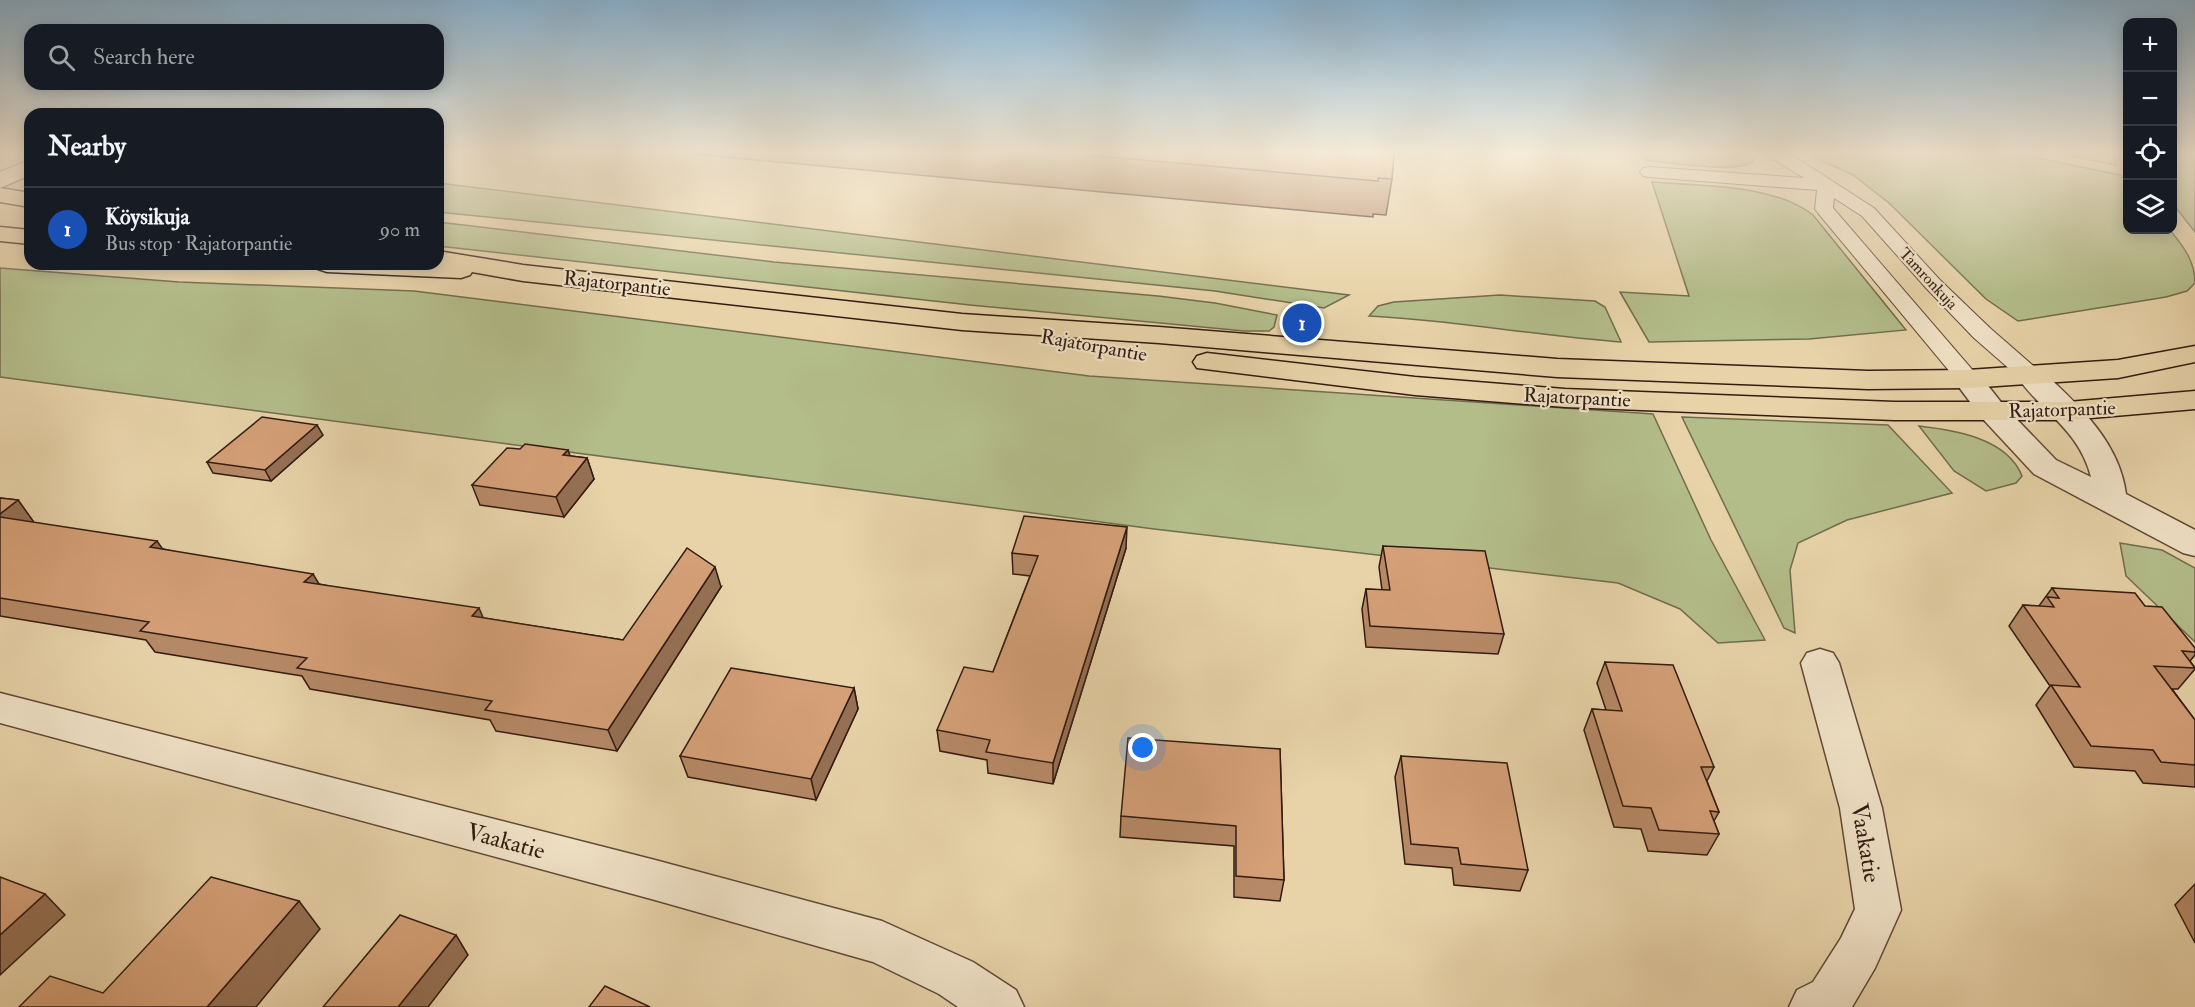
<!DOCTYPE html>
<html lang="en">
<head>
<meta charset="utf-8">
<style>
  :root { --surface:#171b24; --page:#242831; --text:#f1f3f6; --muted:#9ea1a6; --line:#363941; --accent:#0b8043 }
  body { margin:0; font-family:"IM FELL Double Pica",serif; background:var(--page); color:var(--text) }
  .controls { position:absolute; right:18px; top:18px; display:grid; overflow:hidden; border-radius:12px; box-shadow:0 3px 15px #0003 }
  .controls button { width:54px; height:54px; display:grid; place-items:center; padding:0; border:0; border-bottom:2px solid var(--line); background:var(--surface); color:var(--text); font:30px sans-serif }
  .you { position:absolute; left:1143px; top:748px; width:21px; height:21px; margin:-15px; border:4px solid #fff; border-radius:50%; background:#1a73e8; box-shadow:0 0 0 9px #1a73e833 }
  .badge { display:grid; place-items:center; width:39px; height:39px; border-radius:50%; background:var(--accent); color:#fff; font-size:20px; font-weight:700 }
  .pin { position:absolute; translate:-50% -50%; border:3px solid #fff; box-shadow:0 2px 6px #0006 }
  .list { margin:0; padding:0; list-style:none }
  h2 { display:flex; justify-content:space-between; align-items:center; height:78px; margin:0; padding:0 24px; font-size:26px }
  h2 small { font-size:20px; font-weight:400; color:var(--muted) }
  .list li { display:grid; grid-template-columns:39px 1fr auto; gap:18px; align-items:center; box-sizing:border-box; height:84px; padding:0 24px; border-top:2px solid var(--line) }
  .list b { display:block; font-size:22px; white-space:nowrap }
  .list p { margin:0; font-size:20px; white-space:nowrap; color:var(--muted) }
  .list em { font-size:20px; font-style:normal; color:var(--muted) }
  .icon { flex:none; width:33px; height:33px; fill:none; stroke:currentColor; stroke-width:2; stroke-linecap:round; stroke-linejoin:round }
  .map { position:relative; flex:none; width:2195px; height:1007px; overflow:hidden }
  .search { position:absolute; background:var(--surface); box-shadow:0 3px 15px #0003; left:24px; top:24px; width:420px; height:66px; display:flex; align-items:center; gap:15px; box-sizing:border-box; padding:0 21px; border-radius:18px; color:var(--muted); font-size:22px }
  .panel { position:absolute; background:var(--surface); box-shadow:0 3px 15px #0003; left:24px; top:108px; width:420px; height:162px; border-radius:18px }
  .map>svg:first-child { display:block }
  .green { fill:#b3bd8a; stroke:#726c4e; stroke-width:1.5 }
  .lines { fill:none; stroke-linecap:round; stroke-linejoin:round }
  .service-casing { stroke:#604937; stroke-width:2 }
  .minor-casing { stroke:#604937; stroke-width:3 }
  .primary-casing { stroke:#321b11; stroke-width:3 }
  .service { fill:#f0e2c7; fill-rule:evenodd }
  .minor { fill:#f0e2c7; fill-rule:evenodd }
  .primary { fill:#e8d3a9; fill-rule:evenodd }
  .wall { fill:#b78a67; stroke:#321b11; stroke-width:1.5 }
  .shaded-wall { fill:#957054; stroke:#321b11; stroke-width:1.5 }
  .building { fill:#d5a078; stroke:#321b11; stroke-width:1.5 }
  .labels { text-anchor:middle; stroke-width:4.5; stroke-linejoin:round; paint-order:stroke }
  .far-street-label { font-size:16px; fill:#321b11; stroke:#f0e2c7 }
  .street-label { font-size:20px; fill:#321b11; stroke:#f0e2c7 }
  .near-street-label { font-size:24px; fill:#321b11; stroke:#f0e2c7 }
</style>
</head>
<body>
<div class="map">
<svg width="2195" height="1007" viewBox="0 0 2195 1007">
  <rect width="100%" height="100%" fill="#e8d3a9"/>
  <filter id="stains"><feTurbulence type="fractalNoise" baseFrequency=".00333" numOctaves="4"/><feColorMatrix values="0 0 0 0 .2 0 0 0 0 .09 0 0 0 0 .02 0 0 0 .5 -.17"/></filter>
  <radialGradient id="worn" r=".72"><stop offset=".6" stop-color="#630" stop-opacity="0"/><stop offset="1" stop-color="#630" stop-opacity=".3"/></radialGradient>
  <g class="green">
    <path d="M1644 153H1748L1754 160C1744 175 1665 162 1646 160Z"/>
    <path d="M1805 153H2014L2120 175 2127 182 2128 230H2170C2183 246 2195 261 2195 283L2187 291 2166 297 2018 321 1986 299 1889 203 1853 175Z"/>
    <path d="M2056 153H2115L2116 165Z"/>
    <path d="M2173 153H2195V232L2173 204Z"/>
    <path d="M1652 182C1701 186 1774 184 1813 215L1906 330 1809 339 1649 342 1620 292 1689 296Z"/>
    <path d="M438 183 1349 295 1324 308 1215 291 438 212Z"/>
    <path d="M438 222 774 262 1158 296 1215 303 1277 315 1274 327 1269 331H1244L970 305 438 246Z"/>
    <path d="M0 268 179 282 414 291 1089 376 1653 414 1711 540 1765 640 1718 643 1680 609 1618 583 1154 529 0 377Z"/>
    <path d="M1500 295 1595 301 1605 307 1621 342C1537 336 1453 320 1369 316L1378 306 1394 302Z"/>
    <path d="M1682 417 1888 425 1952 493 1847 520 1798 543 1790 570 1795 633 1784 628Z"/>
    <path d="M1919 426C1954 430 2007 438 2022 476L2016 483 1986 491 1954 471Z"/>
    <path d="M2120 543 2162 550 2195 568V642L2126 576Z"/>
  </g>
  <g class="lines">
    <defs>
      <path id="service" d="M1764 153H1785L1798 159 1874 208 1940 280 1990 328 2037 369 2040 374 2037 379 2029 381 2021 379 1974 338 1926 288 1862 216 1834 198 1833 208 1976 374 1979 379 1976 384 1968 386 1960 384 1818 213 1815 209 1817 190 1649 177 1643 176 1640 172 1643 168 1649 167 1804 178Z"/>
      <g id="minor">
        <path d="M30 160V175L0 188V172Z"/>
        <path d="M2029 365 2039 368C2076 403 2119 440 2126 494L2195 530V556L2183 553 2034 474 1982 418 1953 379 1958 373 1968 370 1978 373 2004 406 2056 460 2091 477C2079 429 2040 411 2015 374L2019 368Z"/>
        <path d="M1820 649 1833 653 1839 663 1882 808 1901 910 1875 968 1852 1007H1789L1797 990 1813 982 1841 938 1855 909 1840 808 1801 663 1807 653Z"/>
        <path d="M0 693 655 860 882 921 973 962 1016 990 1024 1007H958L939 994 873 962 655 900 0 723Z"/>
      </g>
      <g id="primary">
        <path d="M0 188 30 193V207L0 202Z"/>
        <path d="M0 227 30 230V244L0 241Z"/>
        <path d="M438 251 523 265 962 314 1159 327 1557 359 1868 371 1968 370 2118 360 2195 346V362L2118 378 1968 388 1868 389 1557 377 1159 343 962 330 523 281 472 272 470 275 461 278 327 272 318 269 314 264H438Z"/>
        <path d="M1207 353 1415 377 1565 389 1894 402H2068L2195 391V409L2068 420H1894L1565 407 1415 395 1197 368 1193 362 1197 356Z"/>
      </g>
    </defs>
    <use href="#service" class="service-casing"/>
    <use href="#minor" class="minor-casing"/>
    <use href="#primary" class="primary-casing"/>
    <use href="#service" class="service"/>
    <use href="#minor" class="minor"/>
    <use href="#primary" class="primary"/>
  </g>
  <g class="wall">
    <path d="M681 153H1394L1392 179 1386 215 1373 214V217Z"/>
    <path d="M323 435 271 481 213 473 207 462Z"/>
    <path d="M570 456 587 458 594 479 564 517 480 505 472 485Z"/>
    <path d="M0 498 18 500 33 521 32 522 163 549 319 584 483 618 623 640 721 587 617 751 496 731 490 720 310 689 302 676 155 652 146 640 0 616Z"/>
    <path d="M1383 546 1504 634 1498 654 1366 647 1362 609 1366 589 1382 590 1379 567Z"/>
    <path d="M1126 548 1053 784 988 773 987 760 940 751 937 730 993 672 1030 576 1013 574 1012 553Z"/>
    <path d="M2052 588 2145 606 2195 648V655L2190 661 2195 668V669L2178 689H2172L2195 720V787L2143 783 2135 771 2074 767 2036 705 2050 686 2009 626 2023 605 2039 606Z"/>
    <path d="M1605 662 1714 767 1707 781 1719 812 1714 821 1719 834 1707 855 1648 851 1641 829 1614 827 1584 730 1592 709 1606 710 1597 683Z"/>
    <path d="M854 688 858 709 816 800 688 777 680 756Z"/>
    <path d="M1280 749 1284 880 1280 901 1234 897V846L1120 837 1121 816Z"/>
    <path d="M1401 756 1528 870 1520 891 1454 885 1452 868 1405 864 1395 777Z"/>
    <path d="M2195 884V943L2175 905Z"/>
  </g>
  <g class="shaded-wall">
    <path d="M317 425 323 435 271 481 265 470Z"/>
    <path d="M568 450 575 470 563 455Z"/>
    <path d="M587 458 594 479 564 517 556 497Z"/>
    <path d="M18 500 33 521 12 537 0 522V514Z"/>
    <path d="M1127 527 1126 548 1053 784V763Z"/>
    <path d="M157 541 171 561 150 547Z"/>
    <path d="M715 567 721 587 617 751 608 730Z"/>
    <path d="M313 574 325 594 304 582Z"/>
    <path d="M479 608 488 629 472 616Z"/>
    <path d="M854 688 858 709 816 800 811 779Z"/>
    <path d="M45 894 65 915 0 975V935Z"/>
    <path d="M299 901 320 929 256 1007H207Z"/>
    <path d="M456 935 468 955 428 1007H398Z"/>
  </g>
  <g class="building">
    <path d="M1062 153H1394L1392 179 1378 178V181Z"/>
    <path d="M262 417 317 425 265 470 207 462Z"/>
    <path d="M525 444 568 450 563 455 587 458 556 497 472 485 507 448 520 449Z"/>
    <path d="M0 498 18 500 0 514Z"/>
    <path d="M1024 516 1127 527 1053 763 986 752 990 740 937 730 964 667 993 672 1038 556 1012 553Z"/>
    <path d="M0 517 157 541 150 547 313 574 304 582 479 608 472 616 623 640 687 548 715 567 608 730 485 710 492 701 297 668 307 658 140 631 149 622 0 598Z"/>
    <path d="M1383 546 1485 551 1504 634 1370 626 1366 589 1390 590Z"/>
    <path d="M2052 588 2135 593 2145 606 2162 607 2195 648V652L2182 651 2195 668 2154 666 2195 720V765L2161 762 2153 750 2091 746 2051 685 2080 687 2023 605 2054 607 2047 597 2059 598Z"/>
    <path d="M1605 662 1673 665 1714 767H1701L1719 812 1710 811 1719 834 1659 830 1651 808 1623 806 1592 709 1622 711Z"/>
    <path d="M731 668 854 688 811 779 680 756Z"/>
    <path d="M1128 738 1280 749 1284 880 1236 876V826L1121 816Z"/>
    <path d="M1401 756 1507 763 1528 870 1461 864 1458 848 1411 844Z"/>
    <path d="M0 877 45 894 0 935Z"/>
    <path d="M211 877 299 901 207 1007H19L50 976 103 993Z"/>
    <path d="M400 915 456 935 398 1007H323Z"/>
    <path d="M605 986 650 1007H589Z"/>
  </g>
  <linearGradient id="sky" x2="0" y2="1"><stop stop-color="#89b4d3"/><stop offset="0.52" stop-color="#f5ebd8"/><stop offset="1" stop-color="#f5ebd8" stop-opacity="0"/></linearGradient>
  <rect width="2195" height="294" fill="url(#sky)"/>
  <g class="labels">
    <g class="far-street-label">
      <text transform="translate(1929 278) rotate(47)" y="6">Tamronkuja</text>
    </g>
    <g class="street-label">
      <text transform="translate(617 283) rotate(6)" y="7">Rajatorpantie</text>
      <text transform="translate(1094 345) rotate(10)" y="7">Rajatorpantie</text>
      <text transform="translate(1577 397) rotate(3)" y="7">Rajatorpantie</text>
      <text transform="translate(2062 409) rotate(-2)" y="7">Rajatorpantie</text>
    </g>
    <g class="near-street-label">
      <text transform="translate(506 841) rotate(15)" y="8">Vaakatie</text>
      <text transform="translate(1866 843) rotate(80)" y="8">Vaakatie</text>
    </g>
  </g>
  <rect width="100%" height="100%" filter="url(#stains)"/>
  <rect width="100%" height="100%" fill="url(#worn)"/>
</svg>
<div class="controls">
<button>+</button>
<button>−</button>
<button><svg class="icon" aria-label="locate" viewBox="0 0 24 24"><circle cx="12" cy="12" r="6"/><path d="M12 2v4M12 18v4M2 12h4M18 12h4"/></svg></button>
<button><svg class="icon" aria-label="layers" viewBox="0 0 24 24"><path d="M12 4l9 5-9 5-9-5zM3 14l9 5 9-5"/></svg></button>
</div>
<div class="you"></div>
<div class="pin badge" style="left:1302px;top:323px;background:#1a4fb4">1</div>
<div class="search"><svg class="icon" aria-label="search" viewBox="0 0 24 24"><circle cx="10" cy="10" r="6"/><path d="M15 15l6 6"/></svg>Search here</div>
<section class="panel">
<h2>Nearby<small></small></h2>
<ul class="list">
<li><span class="badge" style="background:#1a4fb4">1</span><div><b>Köysikuja</b><p>Bus stop · Rajatorpantie</p></div><em>90 m</em></li>
</ul>
</section>
</div>
</body>
</html>
